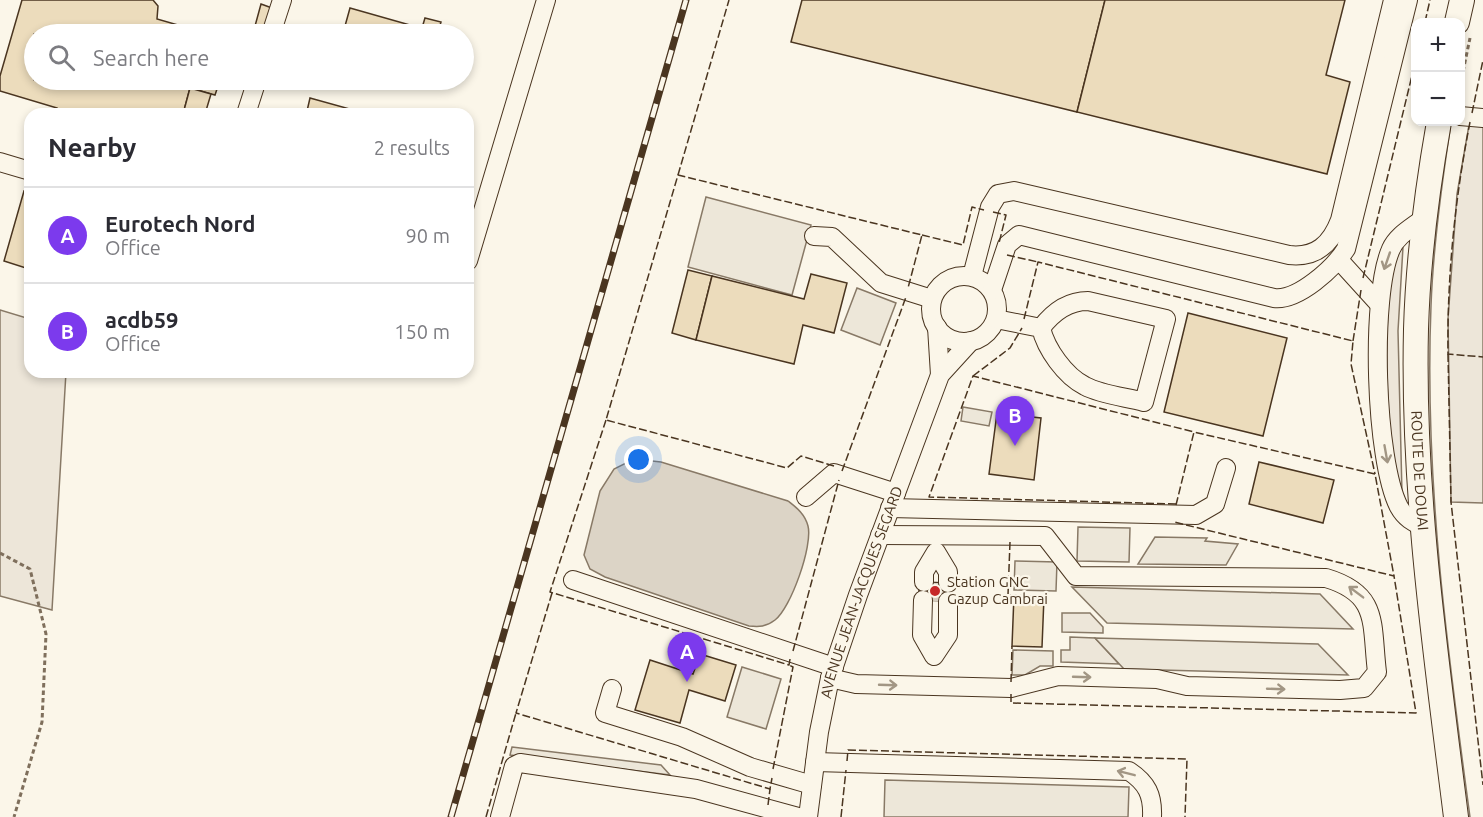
<!DOCTYPE html>
<html lang="en">
<head>
<meta charset="utf-8">
<style>
  :root { --surface:#fff; --page:#f7f7f7; --text:#2b2b33; --muted:#7c7c81; --line:#e1e1e2; --accent:#7c3aed }
  body { margin:0; font-family:Ubuntu,sans-serif; background:var(--page); color:var(--text) }
  .controls { position:absolute; right:18px; top:18px; display:grid; overflow:hidden; border-radius:12px; box-shadow:0 3px 9px #0003 }
  .controls button { width:54px; height:54px; display:grid; place-items:center; padding:0; border:0; border-bottom:2px solid var(--line); background:var(--surface); color:var(--text); font:30px sans-serif }
  .you { position:absolute; left:639px; top:460px; width:21px; height:21px; margin:-15px; border:4px solid #fff; border-radius:50%; background:#1a73e8; box-shadow:0 0 0 9px #1a73e833 }
  .badge { display:grid; place-items:center; width:39px; height:39px; border-radius:50%; background:var(--accent); color:#fff; font-size:20px; font-weight:700 }
  .pin { position:absolute; translate:-50% -50px; filter:drop-shadow(0 2px 3px #0008) }
  .pin::after { content:''; position:absolute; top:32px; width:21px; height:18px; background:inherit; clip-path:polygon(0 0,100% 0,50% 100%) }
  .list { margin:0; padding:0; list-style:none }
  h2 { display:flex; justify-content:space-between; align-items:center; height:78px; margin:0; padding:0 24px; font-size:26px }
  h2 small { font-size:20px; font-weight:400; color:var(--muted) }
  .list li { display:grid; grid-template-columns:39px 1fr auto; gap:18px; align-items:center; box-sizing:border-box; height:96px; padding:0 24px; border-top:2px solid var(--line) }
  .list b { display:block; font-size:22px; white-space:nowrap }
  .list p { margin:0; font-size:20px; white-space:nowrap; color:var(--muted) }
  .list em { font-size:20px; font-style:normal; color:var(--muted) }
  .icon { flex:none; width:33px; height:33px; fill:none; stroke:currentColor; stroke-width:2; stroke-linecap:round; stroke-linejoin:round }
  .map { position:relative; flex:none; width:1483px; height:817px; overflow:hidden }
  .search { position:absolute; background:var(--surface); box-shadow:0 3px 9px #0003; left:24px; top:24px; width:450px; height:66px; display:flex; align-items:center; gap:15px; box-sizing:border-box; padding:0 21px; border-radius:33px; color:var(--muted); font-size:22px }
  .panel { position:absolute; background:var(--surface); box-shadow:0 3px 9px #0003; left:24px; top:108px; width:450px; height:270px; border-radius:18px }
  .map>svg:first-child { display:block }
  .green { fill:#ede6d9; stroke:#887966; stroke-width:1.5 }
  .parking { fill:#ede7d9; stroke:#887966; stroke-width:1.5 }
  .water { fill:#dcd4c6; stroke:#887966; stroke-width:1.5 }
  .building { fill:#ecdcbc; stroke:#4a3520; stroke-width:1.5 }
  .lines { fill:none; stroke-linecap:round; stroke-linejoin:round }
  .minor-tunnel { stroke:#d8cfc1; stroke-width:18; stroke-dasharray:18 9; stroke-linecap:butt }
  .minor-casing { stroke:#4a3520; stroke-width:20 }
  .major-casing { stroke:#4a3520; stroke-width:26 }
  .path { stroke:#7f6f5c; stroke-width:3; stroke-dasharray:4.5 3; stroke-linecap:butt }
  .minor { stroke:#fbf6e9; stroke-width:18 }
  .major { stroke:#fbf6e9; stroke-width:24 }
  .rail-casing { stroke:#4a3520; stroke-width:7 }
  .rail { stroke:#fbf6e9; stroke-width:4.5; stroke-dasharray:14; stroke-linecap:butt }
  .fence { stroke:#4a3520; stroke-width:1.5; stroke-dasharray:8 3; stroke-linecap:butt }
  .oneway { stroke:#a29684 }
  .poi-dot { fill:#c62828; stroke:#fbf6e9; stroke-width:2 }
  .labels { text-anchor:middle; stroke-width:4.5; stroke-linejoin:round; paint-order:stroke }
  .street-label { font-size:15px; fill:#4a3520; stroke:#fbf6e9 }
  .poi-label { font-size:15px; fill:#4a3520; stroke:#fbf6e9; text-anchor:start }
</style>
</head>
<body>
<div class="map">
<svg width="1483" height="817" viewBox="0 0 1483 817">
  <rect width="100%" height="100%" fill="#fbf6e9"/>
  <g class="green">
    <path d="M1469 125 1483 126V503L1451 502 1448 319 1457 194Z"/>
    <path d="M1446 130H1450C1441 189 1433 247 1431 306 1424 477 1447 648 1470 817H1466L1428 472 1427 305Z"/>
    <path d="M1403 247 1398 331 1402 493C1385 464 1378 267 1403 247Z"/>
    <path d="M0 310 30 319V372H66L52 610 0 596Z"/>
    <path d="M1062 613H1090L1103 627V633L1062 632Z"/>
    <path d="M1070 637 1095 638 1119 664 1061 662V650H1070Z"/>
  </g>
  <g class="parking">
    <path d="M706 197 811 225 792 295 688 267Z"/>
    <path d="M857 288 896 303 880 345 841 330Z"/>
    <path d="M963 407 992 412 989 426 961 421Z"/>
    <path d="M1078 527 1130 528 1129 562 1077 561Z"/>
    <path d="M1155 537 1207 538 1205 541 1238 544 1226 565 1138 564Z"/>
    <path d="M1015 561 1057 562 1056 591 1014 590Z"/>
    <path d="M1072 587 1320 594 1353 629 1107 623Z"/>
    <path d="M1095 638 1318 644 1348 675 1124 669Z"/>
    <path d="M1013 650 1053 651V666H1040L1025 675H1012Z"/>
    <path d="M742 667 781 679 766 729 727 717Z"/>
    <path d="M512 747 661 765 670 775 510 755Z"/>
    <path d="M885 780 1129 787 1128 817H884Z"/>
  </g>
  <path class="water" d="M634 459 661 462 788 501C797 508 805 514 808 526 813 545 791 608 775 620 766 627 759 627 749 626L605 577 590 569 584 555 600 491 614 469Z"/>
  <g class="building">
    <path d="M22 0H153L158 6 157 19 209 34H34V80H220L215 95 190 88 183 114H55L57 108 0 91V76Z"/>
    <path d="M802 0H1105L1077 112 791 42Z"/>
    <path d="M1105 0H1345L1326 75 1350 82 1327 174 1077 112Z"/>
    <path d="M261 4 272 8 265 30 255 26Z"/>
    <path d="M350 8 417 27 415 34H373L345 26Z"/>
    <path d="M425 18 441 22 438 32 422 28Z"/>
    <path d="M190 88 211 94 205 114H183Z"/>
    <path d="M310 98 357 111V114H317L307 111Z"/>
    <path d="M24 191 30 193 29 269 4 261Z"/>
    <path d="M688 270 712 276 696 340 672 333Z"/>
    <path d="M811 274 847 283 834 333 803 325 794 364 696 340 712 276 804 299Z"/>
    <path d="M1188 313 1287 338 1263 436 1164 412Z"/>
    <path d="M997 413 1041 418 1034 480 989 474Z"/>
    <path d="M1259 462 1334 480 1323 523 1249 504Z"/>
    <path d="M919 582 951 583 950 601 919 600Z"/>
    <path d="M1014 595 1044 597 1042 647 1012 646Z"/>
    <path d="M700 654 736 665 725 701 689 690 680 723 635 710 650 660 693 674Z"/>
  </g>
  <g class="lines">
    <path class="minor-tunnel" d="M935 601 936 583"/>
    <defs>
      <g id="minor">
        <path d="M271 34 282 0"/>
        <path d="M246 114 257 80"/>
        <path d="M1460 116 1483 118"/>
        <path d="M0 162 30 171"/>
        <path d="M814 236 832 237 881 283 932 299"/>
        <path d="M1339 260 1379 304"/>
        <path d="M468 261 546 0"/>
        <circle cx="964" cy="309" r="33"/>
        <path d="M972 276 990 207 998 194 1014 191 1289 255C1316 258 1331 244 1340 220L1393 0"/>
        <path d="M992 290 1007 245 1019 235 1274 298C1298 301 1334 268 1346 249L1408 0"/>
        <path d="M996 319 1041 328C1046 349 1065 376 1085 386 1102 395 1126 397 1144 402L1166 319 1088 301C1068 301 1053 312 1041 328"/>
        <path d="M937 327 940 375"/>
        <path d="M806 497 834 473 896 493"/>
        <path d="M890 508 1196 515 1215 504 1226 468"/>
        <path d="M1423 527C1413 522 1405 518 1399 507 1375 461 1370 296 1391 249 1397 235 1413 227 1424 218"/>
        <path d="M573 580 834 667"/>
        <path d="M924 582V572L936 552 948 572V583"/>
        <path d="M923 600 922 635 934 656 948 635V601"/>
        <path d="M830 678 856 684 1011 688 1058 676 1157 679 1187 686 1340 690 1364 688 1377 672C1371 624 1380 594 1326 578L1076 576 1045 536 880 535"/>
        <path d="M612 689 605 713 682 737 750 767 812 785"/>
        <path d="M815 762 1129 771C1147 783 1153 795 1152 817"/>
        <path d="M500 817 514 766 520 763 696 789 798 817"/>
        <path id="s1" d="M808 817 819 732 830 678 858 595 940 375 971 341"/>
      </g>
      <g id="major">
        <path d="M1457 22 1462 0"/>
        <path id="s2" d="M1439 122C1427 190 1418 259 1416 329 1412 492 1436 656 1456 817"/>
      </g>
    </defs>
    <use href="#minor" class="minor-casing"/>
    <use href="#major" class="major-casing"/>
    <g class="path">
      <path d="M1460 86 1470 38"/>
      <path d="M0 553 30 569 46 634 42 722 14 817"/>
    </g>
    <use href="#minor" class="minor"/>
    <use href="#major" class="major"/>
    <defs>
      <path id="rail" d="M451 817 686 0"/>
    </defs>
    <use href="#rail" class="rail-casing"/>
    <use href="#rail" class="rail"/>
    <g class="fence">
      <path d="M1425 22 1430 0"/>
      <path d="M1472 113 1483 60"/>
      <path d="M1470 122C1455 198 1447 276 1448 354L1483 357"/>
      <path d="M678 175 729 0"/>
      <path d="M993 212 1006 215 999 243"/>
      <path d="M922 235 963 245 972 207 984 210"/>
      <path d="M1007 255 1038 262"/>
      <path d="M1363 278 1416 59"/>
      <path d="M1024 319 1038 262 1353 341 1351 364 1375 474"/>
      <path d="M1353 341 1361 290"/>
      <path d="M1448 354 1451 502 1483 785"/>
      <path d="M973 376 1010 348 1022 328"/>
      <path d="M606 420 550 592 789 665 790 659"/>
      <path d="M834 466 801 456 787 468 606 420 678 175 922 235 908 288"/>
      <path d="M842 471 906 297"/>
      <path d="M1176 504 929 497 973 376 1194 432"/>
      <path d="M1176 505 1194 432 1375 474 1394 576"/>
      <path d="M1010 542 1008 595H1014"/>
      <path d="M552 593 516 713 770 789 772 778"/>
      <path d="M793 651 839 480"/>
      <path d="M1011 682 1012 646"/>
      <path d="M1011 694V703L1416 713 1394 576 1174 522"/>
      <path d="M847 761 848 750 1187 759 1185 817"/>
      <path d="M773 769 793 667 789 665"/>
      <path d="M768 805 770 789"/>
      <path d="M486 817 516 713"/>
      <path d="M841 817 846 770"/>
    </g>
  </g>
  <defs><path id="oneway-shaft" d="M-6 0H5M1.5-3L5.5 0L1.5 3" fill="none" stroke-width="1.6" stroke-linecap="round" stroke-linejoin="round" transform="scale(1.5)"/></defs>
  <g class="oneway">
    <use href="#oneway-shaft" transform="translate(1387 261) rotate(109)"/>
    <use href="#oneway-shaft" transform="translate(1386 454) rotate(80)"/>
    <use href="#oneway-shaft" transform="translate(1356 592) rotate(-143)"/>
    <use href="#oneway-shaft" transform="translate(1082 677) rotate(2)"/>
    <use href="#oneway-shaft" transform="translate(888 685) rotate(2)"/>
    <use href="#oneway-shaft" transform="translate(1276 689) rotate(2)"/>
    <use href="#oneway-shaft" transform="translate(1126 773) rotate(-166)"/>
  </g>
  <circle class="poi-dot" cx="935" cy="591" r="6"/>
  <g class="labels">
    <g class="street-label">
      <text dy="5" stroke="none"><textPath href="#s2" startOffset="350">ROUTE DE DOUAI</textPath></text>
      <text dy="5" stroke="none"><textPath href="#s1" startOffset="232">AVENUE JEAN-JACQUES SEGARD</textPath></text>
    </g>
    <g class="poi-label">
      <text x="947" y="587">Station GNC<tspan x="947" dy="17">Gazup Cambrai</tspan></text>
    </g>
  </g>
</svg>
<div class="controls">
<button>+</button>
<button>−</button>
</div>
<div class="you"></div>
<div class="pin badge" style="left:687px;top:682px">A</div>
<div class="pin badge" style="left:1015px;top:446px">B</div>
<div class="search"><svg class="icon" aria-label="search" viewBox="0 0 24 24"><circle cx="10" cy="10" r="6"/><path d="M15 15l6 6"/></svg>Search here</div>
<section class="panel">
<h2>Nearby<small>2 results</small></h2>
<ul class="list">
<li><span class="badge">A</span><div><b>Eurotech Nord</b><p>Office</p></div><em>90 m</em></li>
<li><span class="badge">B</span><div><b>acdb59</b><p>Office</p></div><em>150 m</em></li>
</ul>
</section>
</div>
</body>
</html>
